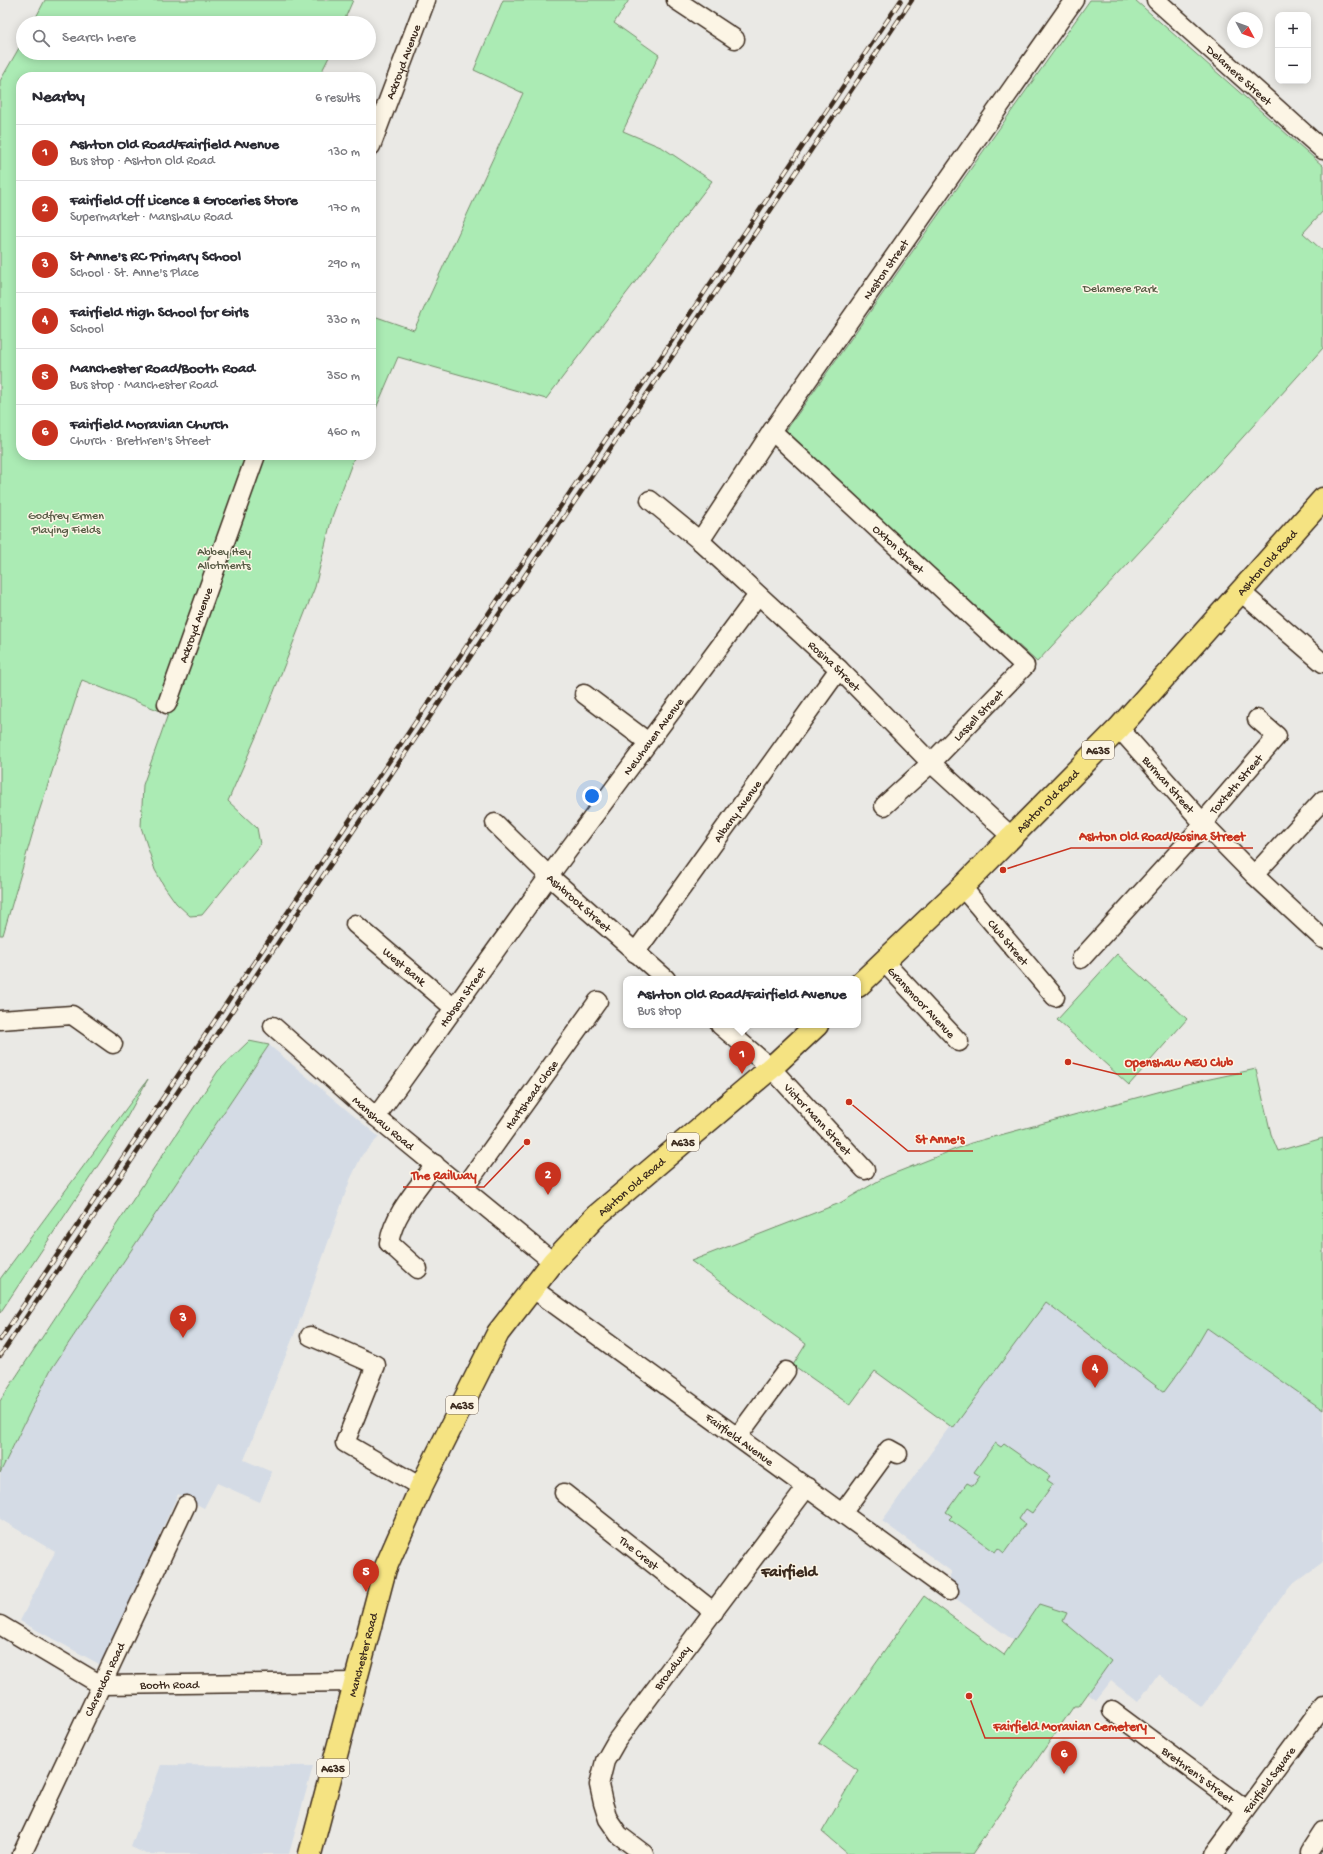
<!DOCTYPE html>
<html lang="en">
<head>
<meta charset="utf-8">
<style>
  :root { --surface:#fff; --page:#f7f7f7; --text:#2b2b33; --muted:#7c7c81; --line:#e1e1e2; --accent:#c8321e }
  body { margin:0; font-family:"Gochi Hand",sans-serif; background:var(--page); color:var(--text) }
  .controls { position:absolute; right:12px; top:12px; display:grid; overflow:hidden; border-radius:8px; box-shadow:0 2px 10px #0003 }
  .controls button { width:36px; height:36px; display:grid; place-items:center; padding:0; border:0; border-bottom:1px solid var(--line); background:var(--surface); color:var(--text); font:20px sans-serif }
  .compass { position:absolute; left:1227px; top:12px; width:36px; height:36px; border-radius:50%; background:var(--surface); box-shadow:0 2px 10px #0003; rotate:131deg }
  .you { position:absolute; left:592px; top:796px; width:14px; height:14px; margin:-10px; border:3px solid #fff; border-radius:50%; background:#1a73e8; box-shadow:0 0 0 6px #1a73e833 }
  .badge { display:grid; place-items:center; width:26px; height:26px; border-radius:50%; background:var(--accent); color:#fff; font-size:13px; font-weight:700 }
  .pin { position:absolute; translate:-50% -33px; filter:drop-shadow(0 1px 2px #0008) }
  .pin::after { content:''; position:absolute; top:21px; width:14px; height:12px; background:inherit; clip-path:polygon(0 0,100% 0,50% 100%) }
  .popup { position:absolute; left:623px; top:976px; width:238px; height:52px; box-sizing:border-box; display:grid; place-content:center; border-radius:8px; background:var(--surface); filter:drop-shadow(0 1px 3px #0005); font-size:13px; white-space:nowrap; color:var(--muted) }
  .popup b { font-size:15px; color:var(--text) }
  .popup::after { content:''; position:absolute; left:50%; top:100%; margin-left:-8px; border:8px solid transparent; border-top-color:var(--surface) }
  .list { margin:0; padding:0; list-style:none }
  h2 { display:flex; justify-content:space-between; align-items:center; height:52px; margin:0; padding:0 16px; font-size:17px }
  h2 small { font-size:13px; font-weight:400; color:var(--muted) }
  .list li { display:grid; grid-template-columns:26px 1fr auto; gap:12px; align-items:center; box-sizing:border-box; height:56px; padding:0 16px; border-top:1px solid var(--line) }
  .list b { display:block; font-size:15px; white-space:nowrap }
  .list p { margin:0; font-size:13px; white-space:nowrap; color:var(--muted) }
  .list em { font-size:13px; font-style:normal; color:var(--muted) }
  .icon { flex:none; width:22px; height:22px; fill:none; stroke:currentColor; stroke-width:2; stroke-linecap:round; stroke-linejoin:round }
  .map { position:relative; flex:none; width:1323px; height:1854px; overflow:hidden }
  .search { position:absolute; background:var(--surface); box-shadow:0 2px 10px #0003; left:16px; top:16px; width:360px; height:44px; display:flex; align-items:center; gap:10px; box-sizing:border-box; padding:0 14px; border-radius:22px; color:var(--muted); font-size:15px }
  .panel { position:absolute; background:var(--surface); box-shadow:0 2px 10px #0003; left:16px; top:72px; width:360px; height:388px; border-radius:16px }
  .map>svg:first-child { display:block }
  .built { fill:#d4dbe5 }
  .green { fill:#abebb4; stroke:#738a69 }
  .lines { fill:none; stroke-linecap:round; stroke-linejoin:round }
  .minor-casing { stroke:#3b2a1e; stroke-width:21 }
  .highway-casing { stroke:#3b2a1e; stroke-width:25 }
  .minor { stroke:#fcf5e5; stroke-width:18 }
  .highway { stroke:#f5e382; stroke-width:22 }
  .rail-casing { stroke:#3b2a1e; stroke-width:4.5 }
  .rail { stroke:#fcf5e5; stroke-width:3; stroke-dasharray:9; stroke-linecap:butt }
  .labels { text-anchor:middle; stroke-width:3; stroke-linejoin:round; paint-order:stroke }
  .shield { fill:#fcf5e5; stroke:#75675a; stroke-width:1 }
  .shield-label { font-size:11px; font-weight:bold; fill:#3b2a1e }
  .street-label { font-size:12px; fill:#3b2a1e; stroke:#fcf5e5 }
  .park-label { font-size:12px; fill:#575a44; stroke:#fcf5e5 }
  .district-label { font-size:16px; font-weight:bold; fill:#3b2a1e; stroke:#fcf5e5 }
  .leader { fill:none; stroke:#c8321e; stroke-width:1.5 }
  .callout-dot { fill:#c8321e; stroke:#fcf5e5; stroke-width:1.5 }
  .callout-label { font-size:13px; text-anchor:middle; font-weight:bold; fill:#c8321e; stroke:#fcf5e5; stroke-width:3; stroke-linejoin:round; paint-order:stroke }
</style>
</head>
<body>
<div class="map">
<svg width="1323" height="1854" viewBox="0 0 1323 1854">
  <rect width="100%" height="100%" fill="#eae9e5"/>
  <filter id="ink" filterUnits="userSpaceOnUse"><feTurbulence type="fractalNoise" baseFrequency=".025" numOctaves="2"/><feDisplacementMap in="SourceGraphic" scale="8" xChannelSelector="R" yChannelSelector="G"/><feConvolveMatrix kernelMatrix="1 2 1 2 8 2 1 2 1" color-interpolation-filters="sRGB"/></filter>
  <g filter="url(#ink)">
    <g class="built">
      <path d="M269 1045 379 1137 362 1155 350 1180 306 1305 244 1460 272 1472 260 1502 217 1483 204 1508 178 1494 101 1665 20 1621 55 1552 0 1519V1473L50 1371Z"/>
      <path d="M1256 1069 1271 1134 1279 1152 1207 1328 1323 1410V1562L1289 1587 1202 1707 1158 1674 1138 1702 1111 1681 1096 1700 944 1590 950 1582V1575L952 1572 882 1521 950 1426 875 1371 850 1405 793 1365 806 1344 691 1261 840 1203 885 1177 971 1143 1187 1084Z"/>
      <path d="M161 1765 313 1766 289 1854H146L131 1847Z"/>
    </g>
    <g class="green">
      <path d="M45 0H353L343 23H33Z"/>
      <path d="M503 0H629L614 23 659 55 623 131 663 148 712 181 546 399 398 357 371 420V315L414 330 523 93 474 70Z"/>
      <path d="M1090 0H1135L1323 166V211L1303 233 1323 251V348L1155 535 1037 662 785 432Z"/>
      <path d="M23 41V53H331L319 77H21V455H355L332 517 315 587 259 730 228 801 257 828 260 844 202 915 190 916 176 903 164 886 155 870 141 827 143 785 168 714 82 680 37 818 3 935H0V81Z"/>
      <path d="M1117 954 1187 1019 1129 1085 1057 1020Z"/>
      <path d="M249 1041 269 1045 50 1371 0 1473V1401L218 1071Z"/>
      <path d="M1256 1069 1271 1134 1278 1151 1323 1138V1410L1207 1328 1190 1357 1164 1392 1046 1302 953 1428 875 1371 850 1405 793 1365 806 1344 691 1261 840 1203 885 1177 971 1143 1187 1084Z"/>
      <path d="M148 1079 111 1146 0 1313V1279Z"/>
      <path d="M995 1443 1001 1447 1004 1444 1050 1476 1047 1480 1053 1484 1032 1513 1026 1509 1019 1519 1025 1524 1004 1553 998 1548 995 1552 949 1519 952 1516 946 1512 967 1483 973 1486 980 1476 974 1472Z"/>
      <path d="M924 1596 1004 1655 1039 1604 1067 1613 1063 1621 1111 1661 1079 1706H1074L972 1854H848L822 1832 858 1770 819 1743Z"/>
    </g>
    <g class="lines">
      <defs>
        <g id="minor">
          <path d="M676 0 735 39"/>
          <path id="s1" d="M1156 0 1323 150"/>
          <path id="s2" d="M371 146 426 0"/>
          <path id="s3" d="M772 431 1025 666 931 763 884 806"/>
          <path id="s4" d="M650 500 700 541 839 669 931 763 1012 837"/>
          <path id="s5" d="M700 541 772 431 1074 0"/>
          <path d="M1241 592 1323 663"/>
          <path d="M584 694 648 742"/>
          <path id="s6" d="M167 704 256 455"/>
          <path id="s7" d="M1119 728 1204 824 1254 875 1323 939"/>
          <path id="s8" d="M495 823 549 876 666 979"/>
          <path d="M1254 875 1323 800"/>
          <path id="s9" d="M962 887 1055 997"/>
          <path id="s10" d="M355 924 454 1008"/>
          <path id="s11" d="M635 953 839 669"/>
          <path id="s12" d="M1081 959 1204 824 1209 815 1277 736 1257 719"/>
          <path id="s13" d="M884 962 959 1042"/>
          <path d="M0 1020 72 1015 113 1044"/>
          <path id="s14" d="M720 1025 771 1068 865 1170"/>
          <path id="s15" d="M273 1026 376 1117 553 1262"/>
          <path id="s16" d="M376 1117 549 876 758 595"/>
          <path id="s17" d="M464 1188 598 1001"/>
          <path d="M418 1269 389 1243C394 1213 418 1188 435 1164"/>
          <path id="s18" d="M532 1288 949 1591"/>
          <path d="M310 1336 376 1365 345 1443 421 1487"/>
          <path d="M738 1436 786 1371"/>
          <path id="s19" d="M564 1493 714 1612"/>
          <path d="M843 1512 889 1449 898 1454"/>
          <path id="s20" d="M0 1625 101 1685 356 1682"/>
          <path id="s21" d="M1112 1711 1246 1810"/>
          <path id="s22" d="M22 1854 186 1505"/>
          <path id="s23" d="M644 1854 619 1835 608 1819 603 1803 599 1785 605 1761 617 1740 807 1487"/>
          <path id="s24" d="M1214 1854 1323 1706"/>
          <path d="M1308 1854 1323 1831"/>
        </g>
        <g id="highway">
          <path id="s25" d="M858 986 962 887 1119 728 1323 499"/>
          <path id="s26" d="M310 1854 385 1569 421 1487 498 1333 553 1262 595 1217 771 1068 817 1025"/>
        </g>
      </defs>
      <use href="#minor" class="minor-casing"/>
      <use href="#highway" class="highway-casing"/>
      <use href="#minor" class="minor"/>
      <use href="#highway" class="highway"/>
      <defs>
        <g id="rail">
          <path d="M0 1340 901 0"/>
          <path d="M0 1356 912 0"/>
        </g>
      </defs>
      <use href="#rail" class="rail-casing"/>
      <use href="#rail" class="rail"/>
    </g>
  </g>
  <g class="labels">
    <g class="shield">
      <rect x="1082" y="741" width="32" height="18" rx="3"/>
      <rect x="667" y="1133" width="32" height="18" rx="3"/>
      <rect x="446" y="1396" width="32" height="18" rx="3"/>
      <rect x="317" y="1759" width="32" height="18" rx="3"/>
    </g>
    <g class="shield-label">
      <text x="1098" y="754">A635</text>
      <text x="683" y="1146">A635</text>
      <text x="462" y="1409">A635</text>
      <text x="333" y="1772">A635</text>
    </g>
    <g class="street-label">
      <text dy="4" stroke="none"><textPath href="#s2" startOffset="90">Ackroyd Avenue</textPath></text>
      <text dy="4" stroke="none"><textPath href="#s1" startOffset="112">Delamere Street</textPath></text>
      <text dy="4" stroke="none"><textPath href="#s5" startOffset="329">Neston Street</textPath></text>
      <text dy="4" stroke="none"><textPath href="#s3" startOffset="173">Oxton Street</textPath></text>
      <text dy="4" stroke="none"><textPath href="#s25" startOffset="589">Ashton Old Road</textPath></text>
      <text dy="4" stroke="none"><textPath href="#s6" startOffset="84">Ackroyd Avenue</textPath></text>
      <text dy="4" stroke="none"><textPath href="#s4" startOffset="248">Rosina Street</textPath></text>
      <text transform="translate(978 715) rotate(-46)" y="4">Lassell Street</text>
      <text dy="4" stroke="none"><textPath href="#s16" startOffset="471">Newhaven Avenue</textPath></text>
      <text dy="4" stroke="none"><textPath href="#s7" startOffset="75">Burman Street</textPath></text>
      <text dy="4" stroke="none"><textPath href="#s12" startOffset="234">Toxteth Street</textPath></text>
      <text dy="4" stroke="none"><textPath href="#s25" startOffset="265">Ashton Old Road</textPath></text>
      <text dy="4" stroke="none"><textPath href="#s11" startOffset="175">Albany Avenue</textPath></text>
      <text dy="4" stroke="none"><textPath href="#s8" startOffset="116">Ashbrook Street</textPath></text>
      <text dy="4" stroke="none"><textPath href="#s9" startOffset="72">Club Street</textPath></text>
      <text dy="4" stroke="none"><textPath href="#s10" startOffset="65">West Bank</textPath></text>
      <text dy="4" stroke="none"><textPath href="#s16" startOffset="148">Hobson Street</textPath></text>
      <text dy="4" stroke="none"><textPath href="#s13" startOffset="55">Gransmoor Avenue</textPath></text>
      <text dy="4" stroke="none"><textPath href="#s17" startOffset="115">Hartshead Close</textPath></text>
      <text dy="4" stroke="none"><textPath href="#s14" startOffset="136">Victor Mann Street</textPath></text>
      <text dy="4" stroke="none"><textPath href="#s15" startOffset="147">Manshaw Road</textPath></text>
      <text dy="4" stroke="none"><textPath href="#s26" startOffset="755">Ashton Old Road</textPath></text>
      <text dy="4" stroke="none"><textPath href="#s18" startOffset="257">Fairfield Avenue</textPath></text>
      <text dy="4" stroke="none"><textPath href="#s19" startOffset="96">The Crest</textPath></text>
      <text dy="4" stroke="none"><textPath href="#s26" startOffset="206">Manchester Road</textPath></text>
      <text dy="4" stroke="none"><textPath href="#s23" startOffset="226">Broadway</textPath></text>
      <text dy="4" stroke="none"><textPath href="#s22" startOffset="193">Clarendon Road</textPath></text>
      <text dy="4" stroke="none"><textPath href="#s20" startOffset="186">Booth Road</textPath></text>
      <text dy="4" stroke="none"><textPath href="#s21" startOffset="107">Brethren's Street</textPath></text>
      <text dy="4" stroke="none"><textPath href="#s24" startOffset="92">Fairfield Square</textPath></text>
    </g>
    <g class="park-label">
      <text x="1120" y="292">Delamere Park</text>
      <text x="66" y="519">Godfrey Ermen<tspan x="66" dy="14">Playing Fields</tspan></text>
      <text x="224" y="555">Abbey Hey<tspan x="224" dy="14">Allotments</tspan></text>
    </g>
    <g class="district-label">
      <text x="789" y="1576">Fairfield</text>
    </g>
  </g>
  <path class="leader" d="M1003 870L1071 848H1253M1068 1062L1117 1074H1242M849 1102L908 1151H973M527 1142L484 1187H403M969 1696L985 1738H1155"/>
  <g class="callout-dot">
    <circle cx="1003" cy="870" r="4"/>
    <circle cx="1068" cy="1062" r="4"/>
    <circle cx="849" cy="1102" r="4"/>
    <circle cx="527" cy="1142" r="4"/>
    <circle cx="969" cy="1696" r="4"/>
  </g>
  <g class="callout-label">
    <text x="1162" y="840">Ashton Old Road/Rosina Street</text>
    <text x="1179" y="1066">Openshaw AEU Club</text>
    <text x="940" y="1143">St Anne's</text>
    <text x="444" y="1179">The Railway</text>
    <text x="1070" y="1730">Fairfield Moravian Cemetery</text>
  </g>
</svg>
<div class="controls">
<button>+</button>
<button>−</button>
</div>
<svg class="compass" viewBox="-18 -18 36 36"><path d="M0-13l5 13h-10z" fill="#e53935"/><path d="M0 13l5-13h-10z" fill="#7c7c81"/></svg>
<div class="you"></div>
<div class="pin badge" style="left:742px;top:1074px">1</div>
<div class="popup"><b>Ashton Old Road/Fairfield Avenue</b>Bus stop</div>
<div class="pin badge" style="left:548px;top:1195px">2</div>
<div class="pin badge" style="left:183px;top:1338px">3</div>
<div class="pin badge" style="left:1095px;top:1388px">4</div>
<div class="pin badge" style="left:366px;top:1592px">5</div>
<div class="pin badge" style="left:1064px;top:1774px">6</div>
<div class="search"><svg class="icon" aria-label="search" viewBox="0 0 24 24"><circle cx="10" cy="10" r="6"/><path d="M15 15l6 6"/></svg>Search here</div>
<section class="panel">
<h2>Nearby<small>6 results</small></h2>
<ul class="list">
<li><span class="badge">1</span><div><b>Ashton Old Road/Fairfield Avenue</b><p>Bus stop · Ashton Old Road</p></div><em>130 m</em></li>
<li><span class="badge">2</span><div><b>Fairfield Off Licence &amp; Groceries Store</b><p>Supermarket · Manshaw Road</p></div><em>170 m</em></li>
<li><span class="badge">3</span><div><b>St Anne's RC Primary School</b><p>School · St. Anne's Place</p></div><em>290 m</em></li>
<li><span class="badge">4</span><div><b>Fairfield High School for Girls</b><p>School</p></div><em>330 m</em></li>
<li><span class="badge">5</span><div><b>Manchester Road/Booth Road</b><p>Bus stop · Manchester Road</p></div><em>350 m</em></li>
<li><span class="badge">6</span><div><b>Fairfield Moravian Church</b><p>Church · Brethren's Street</p></div><em>460 m</em></li>
</ul>
</section>
</div>
</body>
</html>
